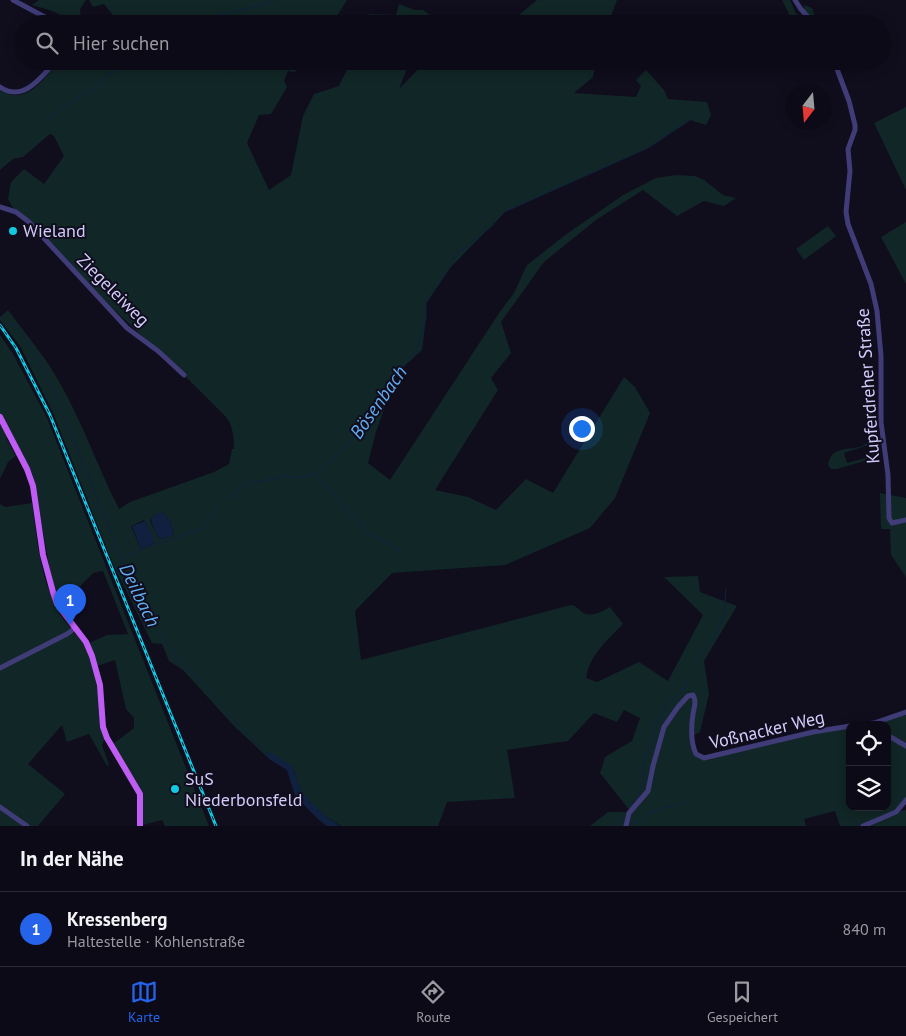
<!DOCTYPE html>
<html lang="de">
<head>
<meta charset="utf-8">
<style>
  :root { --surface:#0c0a16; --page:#1a1823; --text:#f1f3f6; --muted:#9a9aa1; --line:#2c2b35; --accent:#2563eb }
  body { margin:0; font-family:"PT Sans",sans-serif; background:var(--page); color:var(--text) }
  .controls { position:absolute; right:15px; bottom:15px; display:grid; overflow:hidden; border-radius:10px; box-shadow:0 2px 12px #0003 }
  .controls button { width:45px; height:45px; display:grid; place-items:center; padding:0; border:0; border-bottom:1px solid var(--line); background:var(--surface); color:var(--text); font:25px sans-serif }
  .compass { position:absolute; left:786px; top:85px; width:45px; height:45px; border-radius:50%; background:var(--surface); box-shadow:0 2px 12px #0003; rotate:196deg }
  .you { position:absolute; left:581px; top:428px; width:18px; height:18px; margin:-12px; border:4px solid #fff; border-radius:50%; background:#1a73e8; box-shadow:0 0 0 8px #1a73e833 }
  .badge { display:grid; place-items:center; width:32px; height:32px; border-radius:50%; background:var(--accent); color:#fff; font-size:16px; font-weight:700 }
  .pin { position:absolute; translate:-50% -41px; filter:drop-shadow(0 1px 2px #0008) }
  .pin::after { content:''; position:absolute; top:26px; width:18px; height:15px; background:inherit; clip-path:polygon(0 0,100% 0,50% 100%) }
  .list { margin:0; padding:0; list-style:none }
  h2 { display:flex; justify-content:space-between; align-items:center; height:65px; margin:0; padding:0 20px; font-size:21px }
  h2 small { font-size:16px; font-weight:400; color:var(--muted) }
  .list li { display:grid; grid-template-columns:32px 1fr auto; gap:15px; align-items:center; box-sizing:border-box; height:75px; padding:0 20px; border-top:1px solid var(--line) }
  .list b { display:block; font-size:19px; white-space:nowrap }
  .list p { margin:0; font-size:16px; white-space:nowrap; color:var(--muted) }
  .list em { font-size:16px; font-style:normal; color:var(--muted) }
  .icon { flex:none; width:28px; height:28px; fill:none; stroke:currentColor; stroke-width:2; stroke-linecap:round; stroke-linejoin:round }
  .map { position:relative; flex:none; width:906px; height:826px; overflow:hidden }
  .search { position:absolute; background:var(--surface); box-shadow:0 2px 12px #0003; left:15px; right:15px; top:15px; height:55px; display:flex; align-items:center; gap:12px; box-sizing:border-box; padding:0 18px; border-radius:28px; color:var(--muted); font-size:19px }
  .sheet { height:140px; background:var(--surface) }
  nav { display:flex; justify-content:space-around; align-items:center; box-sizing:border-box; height:70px; border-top:1px solid var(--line); background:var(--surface); font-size:14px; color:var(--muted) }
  nav a { display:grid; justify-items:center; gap:2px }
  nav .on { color:var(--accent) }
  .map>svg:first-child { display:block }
  .green { fill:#112626; fill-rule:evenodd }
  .water { fill:#0f213f }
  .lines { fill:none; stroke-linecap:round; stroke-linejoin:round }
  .stream { stroke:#0f213f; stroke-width:1 }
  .minor { stroke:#3f3c78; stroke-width:5 }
  .major { stroke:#be5cf3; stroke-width:6 }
  .rail-casing { stroke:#11c9e2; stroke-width:3 }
  .rail { stroke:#100d1d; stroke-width:1; stroke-dasharray:4; stroke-linecap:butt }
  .poi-dot { fill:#11c9e2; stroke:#100d1d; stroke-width:2 }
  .labels { text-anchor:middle; stroke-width:4; stroke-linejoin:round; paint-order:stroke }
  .poi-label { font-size:18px; fill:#d3ccfb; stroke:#100d1d; text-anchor:start }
  .street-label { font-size:18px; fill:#d3ccfb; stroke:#100d1d }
  .water-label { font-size:19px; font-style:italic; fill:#63adf3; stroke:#100d1d }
</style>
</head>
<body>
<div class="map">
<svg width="906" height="826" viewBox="0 0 906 826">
  <rect width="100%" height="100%" fill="#100d1d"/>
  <g class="green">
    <path d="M39 0H86L80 9 81 19 77 24H71C62 12 45 9 32 5Z"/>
    <path d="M89 0H347L332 24H120L104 4 93 7Z"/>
    <path d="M537 0H617L608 24H508Z"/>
    <path d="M782 0H790L796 14 805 17 804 5 812 8 815 16 813 24H794Z"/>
    <path d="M399 4 415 10H423L437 20 433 24H366L369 14 396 15Z"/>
    <path d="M60 61H302L295 72 288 71 284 81 287 87 271 114 259 115 247 143 269 190 291 175 303 116 314 94 339 86 351 61H410L399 89 426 61H596L593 77 574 93 636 97 641 86 636 80 646 70 664 90 668 99 707 102 711 115 706 125 690 120 648 148 505 212 449 269 426 303V319L422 350 397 373 376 432 368 463 390 480 499 313 514 293 527 265 568 233 623 195 656 178 676 175 695 176 704 180 723 195 736 198 724 206 704 201 677 216 643 190 596 220 544 262 501 322 511 353 491 378 498 390 435 490 468 497 496 510 526 479 553 493 624 377 635 387 650 413 615 498 590 528 505 565 392 573 355 611 361 660 571 605C577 606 577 608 582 612 591 618 601 612 610 607L623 624C607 641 590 654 586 678L597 682 639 662 668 681 703 615 664 577 698 576 700 592 737 606 704 661 709 694 700 732 691 737 699 757 816 733 850 728V807H887V737L906 748V802L900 811 906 810V826H840L835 811 804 819 806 826H590L608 812H631L600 773 605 757 632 741 640 718 624 710 617 722 594 713 568 741 507 750 515 798 447 802 438 826H341L324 815 303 796 292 766 266 752 269 759 264 754 234 726 183 670 169 661 162 644 152 643 113 564 53 413 20 346 0 320V317L8 310C24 332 43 354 57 378 82 420 97 466 119 509L130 502 214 472 229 464 232 449H234C234 437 233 426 226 417L182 373 96 293 30 222 13 208 8 199 11 182 24 169 44 184 64 156 54 136 50 134 23 157 13 159 0 170V90C26 107 43 79 60 61ZM158 513H163L170 521 174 535 160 539 156 534 150 521 152 517ZM144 520 154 539V543L143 548 140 547 131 526Z"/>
    <path d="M906 107V190L874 123Z"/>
    <path d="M906 222V284L881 237Z"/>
    <path d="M828 226 836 236 804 260 796 249Z"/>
    <path d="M0 335 13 354 47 418 209 826H165L162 820 143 825 142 793 113 744 134 728V718L126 709 115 660 97 666 89 643 107 635 128 634 103 571 93 573 61 606 52 582 33 475 12 434 6 438 16 456 8 462 0 479Z"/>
    <path d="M877 424 868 445 844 453 847 463 873 456 870 449 874 442 878 429 881 456 837 469H831L828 465C831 444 850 452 864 445 871 441 874 431 877 424Z"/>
    <path d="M880 493 906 498V577L891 555 890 529H881Z"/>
    <path d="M32 503C37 539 40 577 58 610 61 617 67 623 72 629L0 667V504L5 507Z"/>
    <path d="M75 632C99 656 100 706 105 738L102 745 109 765 107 766 89 734 67 742 62 725 28 764 65 794 38 826H29L0 805V669L70 633Z"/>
    <path d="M906 713V745L887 734V725H879L880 722Z"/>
    <path d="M0 808 24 826H0Z"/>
  </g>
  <g class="water">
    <path d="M158 513H163L170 521 174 535 160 539 156 534 151 521 152 517Z"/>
    <path d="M145 521 154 539V543L143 548 140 547 132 526Z"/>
    <path d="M266 752 274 754 292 766 302 793 324 815 340 826H327L319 820 295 796 287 770 269 759Z"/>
  </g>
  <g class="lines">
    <g class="stream">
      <path d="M195 24 219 14 235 12 273 2"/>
      <path d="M208 61 226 73"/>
      <path d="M49 122 54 115 68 104 85 93 97 88 104 77 134 61"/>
      <path d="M6 324 15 325 20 329 37 357 66 420 134 590 148 618 184 667 199 678 234 721 266 752"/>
      <path d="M316 474 365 531 401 551"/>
      <path d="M227 500 236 494 239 488 246 484 255 481 259 482 286 476 298 478 315 473 321 470 362 430 370 418 376 405 383 400 390 381 400 369 406 364 407 358 415 354 426 319V303L449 269 457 252 470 244 491 227 504 212 648 148 690 120 700 110"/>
      <path d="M121 559C146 546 177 538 204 528L218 505"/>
      <path d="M693 663 698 655 709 647 724 617 726 589"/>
      <path d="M628 807 636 800 644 783V763L653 740 656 724 670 701 686 687V679"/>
      <path d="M629 824 640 821 647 814 659 809 687 802"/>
      <path d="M613 826 618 822 621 815"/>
    </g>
    <g class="minor">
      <path d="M13 0 58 24"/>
      <path d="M795 0 800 8 814 24"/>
      <path d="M834 61 849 101 855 125V130L848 149 850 171 846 212 848 224 871 284 877 311 881 356V422L888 475 889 518 892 523 906 520"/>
      <path d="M0 87C24 103 41 77 56 61"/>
      <path d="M0 207 16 212 29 222 127 328 158 351 184 375"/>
      <path d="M0 668 67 634 75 628"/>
      <path d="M858 725 874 723 906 712"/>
      <path d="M887 735 906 746"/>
      <path d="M0 807 27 826"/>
      <path d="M626 826 629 813 648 791 653 766 664 727 678 707 688 696 693 695C697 702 694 707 693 714 691 727 691 743 696 754L704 758 813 732 850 726"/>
      <path d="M863 826 896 812 906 800"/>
    </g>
    <path class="major" d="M0 417 27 469 33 486 43 555 53 592 57 604 86 642 92 656 100 685 103 727 107 738 140 794V826"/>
    <defs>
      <path id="rail" d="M0 325 16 348 50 415 216 826"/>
    </defs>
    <use href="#rail" class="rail-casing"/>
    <use href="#rail" class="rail"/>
  </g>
  <g class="poi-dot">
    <circle cx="13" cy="231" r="5"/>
    <circle cx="175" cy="789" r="5"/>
  </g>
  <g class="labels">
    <g class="poi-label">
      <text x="23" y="237">Wieland</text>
      <text x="185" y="785">SuS<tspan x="185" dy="21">Niederbonsfeld</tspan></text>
    </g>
    <g class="street-label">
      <text transform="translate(113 290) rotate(45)" y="6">Ziegeleiweg</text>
      <text transform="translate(868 386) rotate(-94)" y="6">Kupferdreher Straße</text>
      <text transform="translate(767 730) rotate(-13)" y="6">Voßnacker Weg</text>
    </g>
    <g class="water-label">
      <text transform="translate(378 402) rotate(-55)" y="7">Bösenbach</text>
      <text transform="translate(140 595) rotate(64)" y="7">Deilbach</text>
    </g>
  </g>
</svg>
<div class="controls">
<button><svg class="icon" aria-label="locate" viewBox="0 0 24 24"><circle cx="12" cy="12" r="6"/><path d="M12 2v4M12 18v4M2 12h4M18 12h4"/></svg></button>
<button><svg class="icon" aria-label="layers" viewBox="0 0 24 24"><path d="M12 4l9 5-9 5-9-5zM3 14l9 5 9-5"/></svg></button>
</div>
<svg class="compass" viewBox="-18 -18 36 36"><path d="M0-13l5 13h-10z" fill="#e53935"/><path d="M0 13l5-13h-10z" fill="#9a9aa1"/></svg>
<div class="you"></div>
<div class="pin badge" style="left:70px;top:625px">1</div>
<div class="search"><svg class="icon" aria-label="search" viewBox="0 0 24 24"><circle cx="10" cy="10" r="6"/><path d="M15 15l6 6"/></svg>Hier suchen</div>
</div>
<section class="sheet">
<h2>In der Nähe<small></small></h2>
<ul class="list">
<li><span class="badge">1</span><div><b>Kressenberg</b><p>Haltestelle · Kohlenstraße</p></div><em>840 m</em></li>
</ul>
</section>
<nav>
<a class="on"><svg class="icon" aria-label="map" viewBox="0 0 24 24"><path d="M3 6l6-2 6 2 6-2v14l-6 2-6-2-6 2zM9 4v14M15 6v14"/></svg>Karte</a>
<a><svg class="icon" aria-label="directions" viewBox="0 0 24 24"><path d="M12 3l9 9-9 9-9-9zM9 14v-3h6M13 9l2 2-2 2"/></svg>Route</a>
<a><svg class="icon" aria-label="saved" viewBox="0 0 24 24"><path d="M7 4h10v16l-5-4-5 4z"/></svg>Gespeichert</a>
</nav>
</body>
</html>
